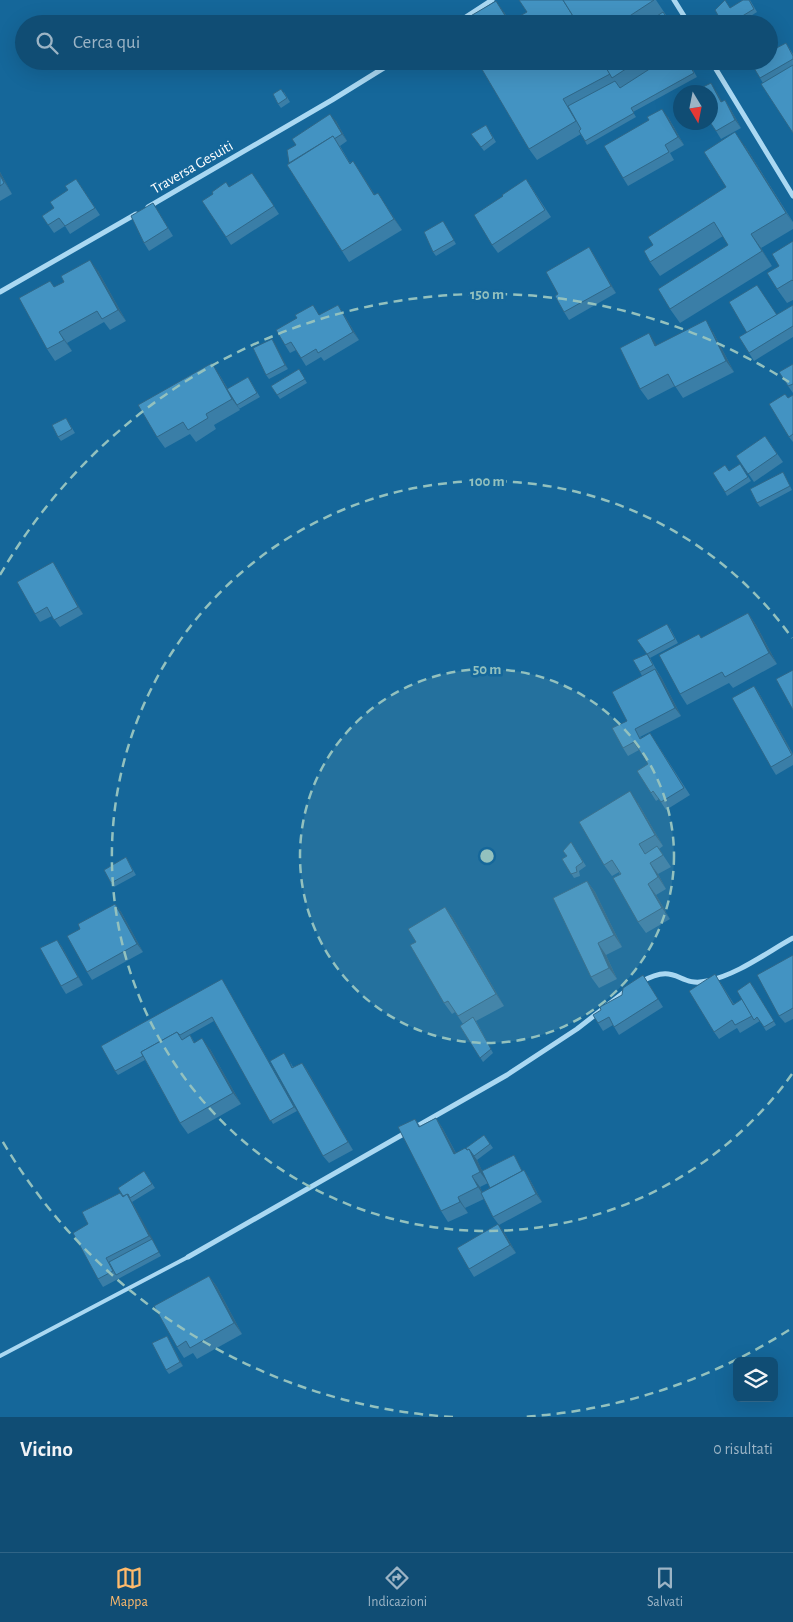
<!DOCTYPE html>
<html lang="it">
<head>
<meta charset="utf-8">
<style>
  :root { --surface:#104d74; --page:#1e577c; --text:#f1f3f6; --muted:#9cb4c5; --line:#306486; --accent:#ffba6b }
  body { margin:0; font-family:"Alegreya Sans",sans-serif; background:var(--page); color:var(--text) }
  .controls { position:absolute; right:15px; bottom:15px; display:grid; overflow:hidden; border-radius:8px; box-shadow:0 5px 20px #0002 }
  .controls button { width:45px; height:45px; display:grid; place-items:center; padding:0; border:0; border-bottom:1px solid var(--line); background:var(--surface); color:var(--text); font:25px sans-serif }
  .compass { position:absolute; left:673px; top:85px; width:45px; height:45px; border-radius:50%; background:var(--surface); box-shadow:0 5px 20px #0002; rotate:170deg }
  .list { margin:0; padding:0; list-style:none }
  h2 { display:flex; justify-content:space-between; align-items:center; height:65px; margin:0; padding:0 20px; font-size:21px }
  h2 small { font-size:16px; font-weight:400; color:var(--muted) }
  .icon { flex:none; width:28px; height:28px; fill:none; stroke:currentColor; stroke-width:2; stroke-linecap:round; stroke-linejoin:round }
  .map { position:relative; flex:none; width:793px; height:1417px; overflow:hidden }
  .search { position:absolute; background:var(--surface); box-shadow:0 5px 20px #0002; left:15px; right:15px; top:15px; height:55px; display:flex; align-items:center; gap:12px; box-sizing:border-box; padding:0 18px; border-radius:28px; color:var(--muted); font-size:19px }
  .sheet { height:135px; background:var(--surface) }
  nav { display:flex; justify-content:space-around; align-items:center; box-sizing:border-box; height:70px; border-top:1px solid var(--line); background:var(--surface); font-size:14px; color:var(--muted) }
  nav a { display:grid; justify-items:center; gap:2px }
  nav .on { color:var(--accent) }
  .map>svg:first-child { display:block }
  .lines { fill:none; stroke-linecap:round; stroke-linejoin:round }
  .service { stroke:#aad8f2; stroke-width:4 }
  .minor { stroke:#aad8f2; stroke-width:5 }
  .wall { fill:#3a7ea7; fill-rule:evenodd }
  .shaded-wall { fill:#2f6788 }
  .building { fill:#4393c2; stroke:#2f6788 }
  .ring { fill:none; stroke:#93c1be; stroke-width:2.5; stroke-dasharray:9 6 }
  .labels { text-anchor:middle; stroke-width:5; stroke-linejoin:round; paint-order:stroke }
  .street-label { font-size:15px; fill:#fff; stroke:#15679a }
  .centre { fill:#93c1be; stroke:#15679a; stroke-width:2.5 }
  .ring-label { font-size:15px; text-anchor:middle; font-weight:bold; fill:#93c1be; stroke:#15679a; stroke-width:5; stroke-linejoin:round; paint-order:stroke }
</style>
</head>
<body>
<div class="map">
<svg width="793" height="1417" viewBox="0 0 793 1417">
  <rect width="100%" height="100%" fill="#15679a"/>
  <g class="lines">
    <path class="service" d="M0 1356 188 1257"/>
    <g class="minor">
      <path d="M674 0 689 24"/>
      <path d="M455 24 492 0"/>
      <path d="M711 61 793 196"/>
      <path d="M148 207 332 100 395 61"/>
      <path d="M0 292 136 214"/>
      <path d="M641 982C678 961 677 988 707 981 737 975 766 953 793 938"/>
      <path d="M414 1128 507 1075 577 1029 627 990"/>
      <path d="M188 1257 407 1132"/>
    </g>
  </g>
  <g class="wall">
    <path d="M519 0H656L672 24H457L504 12 510 22 527 12Z"/>
    <path d="M743 0H750L757 12 738 24H723L731 8Z"/>
    <path d="M786 43 793 54V133L760 78Z"/>
    <path d="M477 61H688L697 77 633 112 636 117 587 145 581 134 537 160 529 149Z"/>
    <path d="M716 91 722 102 725 100 730 108 741 128 721 139 716 131Z"/>
    <path d="M284 92 290 102 281 108 278 104Z"/>
    <path d="M668 117 684 145 670 153 674 160 628 186 623 178 649 120Z"/>
    <path d="M336 121 347 141 340 146 350 163 353 161 375 195 385 204 402 230 349 262 287 165Z"/>
    <path d="M486 125 496 142 484 151 471 134Z"/>
    <path d="M745 146 793 222V229L761 248 772 266 680 323 670 309 728 245 723 236 660 276 650 262 653 245 726 187Z"/>
    <path d="M0 172 12 194 0 201Z"/>
    <path d="M76 179 100 215 70 234 65 226 54 233 42 216 54 208Z"/>
    <path d="M526 179 551 217 498 253 492 245 503 196Z"/>
    <path d="M257 180 279 214 231 245 226 237 230 187Z"/>
    <path d="M153 203 173 236 149 251 144 243Z"/>
    <path d="M443 221 456 244 436 256 433 252Z"/>
    <path d="M793 241V300L787 303 777 289 779 266Z"/>
    <path d="M589 247 594 255 616 293 569 320 564 312 558 294Z"/>
    <path d="M98 271 126 321 110 330 104 322 67 343 72 351 55 361 47 349 50 281 54 287Z"/>
    <path d="M338 305 343 313 359 340 324 361 321 357 306 366 296 350 290 353 285 345 320 315Z"/>
    <path d="M793 305V337L754 361 749 353 777 315Z"/>
    <path d="M713 332 734 372 683 398 675 386 648 400 640 389 657 345Z"/>
    <path d="M272 339 288 369 269 379 266 375Z"/>
    <path d="M793 364V393L788 386Z"/>
    <path d="M299 369 307 383 280 399 271 386Z"/>
    <path d="M219 374 228 389 248 377 260 397 239 409V408L240 410 214 425 216 429 196 442 190 434 165 448 157 437Z"/>
    <path d="M793 395V442L789 437 788 398Z"/>
    <path d="M66 418 75 433 61 441 58 437Z"/>
    <path d="M765 436 783 462 754 482 736 456Z"/>
    <path d="M740 464 751 481 727 496 725 492 730 471Z"/>
    <path d="M783 472 792 490 760 507 757 503Z"/>
    <path d="M53 562 58 570 83 614 60 627 52 616 40 622 35 614Z"/>
    <path d="M748 613 756 625 777 664 733 688 729 683 687 705 680 694 701 638Z"/>
    <path d="M670 628 678 643 650 658 637 640Z"/>
    <path d="M650 658 656 669 661 677 681 716 640 737 641 738 650 733 690 795 666 810 659 799 656 801 651 793 648 764 639 750 628 756 623 748 627 721 642 676 640 672Z"/>
    <path d="M754 686 759 693 793 754V765L776 775 771 767Z"/>
    <path d="M638 803 663 846 659 849 671 867 658 874 666 889 656 895 670 919 646 933 638 922 619 872 612 876 604 865Z"/>
    <path d="M571 842 586 866 579 871 580 876 574 878 562 859 567 856Z"/>
    <path d="M126 857 136 875 114 887 111 883Z"/>
    <path d="M587 881 595 892 622 947 606 955 617 979 599 988 591 977Z"/>
    <path d="M115 904 121 912 143 952 92 980 87 972 80 929Z"/>
    <path d="M445 907 453 918 504 1006 476 1021 493 1053 483 1062 460 1026 463 1024 455 1012 452 1014 444 1003 416 942Z"/>
    <path d="M57 940 62 947 83 985 66 994 61 986Z"/>
    <path d="M793 955V1019L785 1023 779 1016Z"/>
    <path d="M643 975 663 1007 619 1035 613 1025 603 1031 598 1023 601 1010 622 995Z"/>
    <path d="M222 979 297 1111 273 1124 214 1021 182 1039 190 1035 195 1043 210 1049 241 1104 188 1134 180 1123 145 1060 118 1075 115 1071Z"/>
    <path d="M720 982 734 1004 742 999 753 986 776 1025 766 1031 760 1021 740 1033 737 1028 719 1039 714 1032Z"/>
    <path d="M290 1061 293 1067 302 1063 307 1070 353 1150 329 1163 323 1156Z"/>
    <path d="M436 1118 443 1129 456 1153 466 1148 484 1135 493 1148 477 1160 482 1171 514 1155 522 1171 524 1170 529 1178 542 1202 499 1225 493 1217 484 1199 465 1208 468 1213 448 1222 441 1211 415 1119 420 1126ZM488 1183 490 1188 482 1192 480 1187Z"/>
    <path d="M144 1171 155 1188 132 1202 161 1256 103 1287 98 1279 88 1224 120 1193Z"/>
    <path d="M504 1232 516 1253 474 1277 469 1269Z"/>
    <path d="M209 1276 217 1287 242 1334 197 1359 193 1353 184 1358 177 1347Z"/>
    <path d="M167 1336 183 1366 169 1374 166 1370Z"/>
  </g>
  <g class="shaded-wall">
    <path d="M496 1 504 12 511 24H510Z"/>
    <path d="M711 83 716 91 727 110 721 102Z"/>
    <path d="M725 100 730 108 741 128 735 120Z"/>
    <path d="M662 109 668 117 684 145 678 137Z"/>
    <path d="M330 114 336 121 347 141 342 134Z"/>
    <path d="M735 132 745 146 793 223 786 213Z"/>
    <path d="M353 161 361 173 382 206 374 195Z"/>
    <path d="M0 172 12 194 0 175Z"/>
    <path d="M378 193 385 204 402 230 394 219Z"/>
    <path d="M751 234 761 248 772 266 762 251Z"/>
    <path d="M589 247 594 255 616 293 611 286Z"/>
    <path d="M90 260 98 271 126 321 118 310Z"/>
    <path d="M338 305 343 313 359 340 353 332Z"/>
    <path d="M706 320 713 332 734 372 726 361Z"/>
    <path d="M59 332 67 343 72 351 64 340Z"/>
    <path d="M649 333 657 345 663 357 655 346Z"/>
    <path d="M272 339 275 343 288 369 285 365Z"/>
    <path d="M212 363 219 374 240 410 232 399Z"/>
    <path d="M53 562 58 570 83 614 78 607Z"/>
    <path d="M748 613 756 625 777 664 769 653Z"/>
    <path d="M655 669 661 677 681 716 675 708Z"/>
    <path d="M754 686 759 693 793 754V755Z"/>
    <path d="M630 791 638 803 663 846 655 835Z"/>
    <path d="M650 863 658 874 666 889 658 877Z"/>
    <path d="M587 881 595 892 622 947 614 935Z"/>
    <path d="M648 884 656 895 670 919 662 908Z"/>
    <path d="M115 904 121 912 143 952 137 944Z"/>
    <path d="M445 907 453 918 504 1006 496 994Z"/>
    <path d="M57 940 62 947 83 985 78 977Z"/>
    <path d="M598 943 606 955 617 979 609 968Z"/>
    <path d="M715 974 720 982 738 1012 733 1005Z"/>
    <path d="M222 979 224 983 297 1111 294 1107Z"/>
    <path d="M202 1038 210 1049 241 1104 233 1093Z"/>
    <path d="M302 1063 307 1070 353 1150 348 1142Z"/>
    <path d="M436 1118 443 1129 462 1165 454 1154Z"/>
    <path d="M469 1149 477 1160 488 1183 480 1172Z"/>
    <path d="M524 1170 529 1178 542 1202 536 1194Z"/>
    <path d="M472 1176 480 1187 485 1198 478 1187Z"/>
    <path d="M127 1194 132 1202 155 1243 149 1236Z"/>
    <path d="M458 1197 465 1208 468 1213 460 1202Z"/>
    <path d="M498 1224 504 1232 516 1253 510 1245Z"/>
    <path d="M209 1276 217 1287 242 1334 234 1323Z"/>
    <path d="M167 1336 169 1340 183 1366 180 1362Z"/>
  </g>
  <g class="building">
    <path d="M519 0H563L578 24H457L496 1 509 22 527 12Z"/>
    <path d="M563 0H654L628 17 632 24H578Z"/>
    <path d="M725 0 730 8 743 0H749L754 9 729 24H723L715 10Z"/>
    <path d="M663 12 671 24H645Z"/>
    <path d="M786 43 793 56V59L760 78 751 63 754 61H769V52Z"/>
    <path d="M477 61H602L610 74 563 99 576 121 529 149Z"/>
    <path d="M602 61H638L612 78Z"/>
    <path d="M662 61H687L694 73 631 108 634 113 585 141 579 131 581 129 568 106 615 81 620 88Z"/>
    <path d="M793 65V133L761 84Z"/>
    <path d="M711 83 721 102 725 100 735 120 716 131 710 122V92H693Z"/>
    <path d="M281 89 287 98 278 104 273 94Z"/>
    <path d="M662 109 678 137 665 145 669 152 623 178 604 146 649 120 647 117Z"/>
    <path d="M330 114 342 134 334 139 333 136 289 163 287 150 296 145 292 139Z"/>
    <path d="M486 125 493 138 481 147 471 134Z"/>
    <path d="M735 132 786 213 751 234 762 251 670 309 658 289 728 245 714 222 650 262 644 251 653 245 648 237 726 187 704 152Z"/>
    <path d="M333 136 350 164 353 161 374 195 378 193 394 219 342 251 287 165Z"/>
    <path d="M252 173 274 206 226 237 202 201 213 194 212 192 226 182 229 187Z"/>
    <path d="M0 175 4 183 0 186Z"/>
    <path d="M76 179 95 208 65 226 59 218 48 225 42 216 54 208 50 202 68 190 65 186Z"/>
    <path d="M526 179 545 210 492 245 474 215 503 196 502 195Z"/>
    <path d="M153 203 168 228 144 243 131 216Z"/>
    <path d="M443 221 454 240 433 252 424 232Z"/>
    <path d="M793 241V281L792 280 777 289 767 273 779 266 772 254Z"/>
    <path d="M589 247 611 286 564 312 555 296 558 294 546 272Z"/>
    <path d="M90 260 118 310 102 319 97 311 59 332 64 340 47 349 19 298 50 281 54 287 64 282 61 276Z"/>
    <path d="M757 285 777 315 747 333 729 302Z"/>
    <path d="M313 305 319 315 338 305 353 332 318 353 316 349 301 358 291 342 285 345 276 330 297 318 295 315Z"/>
    <path d="M793 305V326L749 353 739 337Z"/>
    <path d="M706 320 726 361 675 387 668 374 640 389 620 348 649 333 655 346Z"/>
    <path d="M272 339 285 365 266 375 253 348Z"/>
    <path d="M212 363 232 399 206 414 208 418 188 430 183 422 157 437 138 405Z"/>
    <path d="M793 364V384L788 386 779 372Z"/>
    <path d="M299 369 305 379 277 395 271 386Z"/>
    <path d="M248 377 257 393 237 405 227 389Z"/>
    <path d="M785 394 788 398 793 395V434L789 437 769 404Z"/>
    <path d="M66 418 72 429 58 437 52 425Z"/>
    <path d="M765 436 777 454 748 474 736 456Z"/>
    <path d="M740 464 748 477 725 492 713 473 725 465 729 471Z"/>
    <path d="M783 472 790 486 757 503 750 489Z"/>
    <path d="M53 562 78 607 54 620 47 607 35 614 17 582Z"/>
    <path d="M748 613 769 653 725 677 722 672 680 694 659 655 699 634 701 638Z"/>
    <path d="M667 624 675 639 647 654 637 640Z"/>
    <path d="M647 654 653 665 640 672 633 660Z"/>
    <path d="M655 669 675 708 635 729 640 739 650 733 684 788 661 802 653 791 651 793 637 771 648 764 634 742 623 748 612 728 627 721 612 692Z"/>
    <path d="M793 670V710L776 679Z"/>
    <path d="M754 686 792 755 771 767 732 698Z"/>
    <path d="M630 791 655 835 639 844 645 854 657 846 663 855 650 863 658 877 648 884 662 908 638 922 613 878 621 874 612 860 604 865 579 822Z"/>
    <path d="M571 842 583 862 576 867 577 872 571 874 562 859 567 856 563 851Z"/>
    <path d="M126 857 133 871 111 883 104 870Z"/>
    <path d="M587 881 614 935 598 943 609 968 591 977 553 898Z"/>
    <path d="M115 904 137 944 87 972 67 936 80 929 78 924Z"/>
    <path d="M445 907 496 994 458 1016 448 1001 444 1003 410 945 416 942 408 929Z"/>
    <path d="M57 940 78 977 61 986 40 948Z"/>
    <path d="M793 955V1008L779 1016 757 975Z"/>
    <path d="M715 974 733 1005 742 999 752 1016 735 1025 732 1020 714 1032 689 991Z"/>
    <path d="M643 975 658 999 614 1027 609 1017 598 1023 593 1015 601 1010 600 1007 622 995 623 988Z"/>
    <path d="M222 979 294 1107 270 1121 212 1017 180 1035 177 1032 141 1052 143 1056 115 1071 101 1046Z"/>
    <path d="M750 982 774 1021 764 1027 757 1017 754 1020 737 991Z"/>
    <path d="M473 1017 491 1049 480 1058 460 1026Z"/>
    <path d="M177 1032 182 1040 190 1035 194 1043 202 1038 233 1093 180 1123 141 1052Z"/>
    <path d="M284 1053 292 1068 302 1063 348 1142 323 1156 270 1061Z"/>
    <path d="M436 1118 454 1154 465 1148 467 1150 469 1149 480 1172 472 1176 478 1187 458 1197 460 1202 441 1211 398 1127 415 1119 419 1127Z"/>
    <path d="M484 1135 490 1144 474 1156 469 1149 467 1150 466 1148Z"/>
    <path d="M514 1155 522 1171 490 1188 482 1171Z"/>
    <path d="M524 1170 536 1194 493 1217 481 1193Z"/>
    <path d="M144 1171 152 1184 130 1198 128 1194 123 1196 118 1188Z"/>
    <path d="M120 1193 123 1197 127 1194 149 1236 106 1258 113 1271 98 1279 73 1233 88 1224 82 1212Z"/>
    <path d="M498 1224 510 1245 469 1269 457 1248Z"/>
    <path d="M152 1239 159 1252 116 1275 109 1262Z"/>
    <path d="M209 1276 234 1323 190 1348 186 1341 177 1347 154 1306Z"/>
    <path d="M167 1336 180 1362 166 1370 152 1343Z"/>
  </g>
  <circle cx="487" cy="856" r="187" fill="#93c1be" fill-opacity=".12"/>
  <g class="ring">
    <circle cx="487" cy="856" r="187"/>
    <path d="M792 1074A375 375 0 1 1 792 638"/>
    <path d="M789 1330A562 562 0 0 1 521 1417M453 1417A562 562 0 0 1 0 1137M0 575A562 562 0 0 1 789 382"/>
  </g>
  <g class="labels">
    <g class="street-label">
      <text transform="translate(192 167) rotate(-30)" y="5">Traversa Gesuiti</text>
    </g>
  </g>
  <circle cx="487" cy="856" r="8" class="centre"/>
  <g class="ring-label">
    <text x="487" y="299">150 m</text>
    <text x="487" y="486">100 m</text>
    <text x="487" y="674">50 m</text>
  </g>
</svg>
<div class="controls">
<button><svg class="icon" aria-label="layers" viewBox="0 0 24 24"><path d="M12 4l9 5-9 5-9-5zM3 14l9 5 9-5"/></svg></button>
</div>
<svg class="compass" viewBox="-18 -18 36 36"><path d="M0-13l5 13h-10z" fill="#e53935"/><path d="M0 13l5-13h-10z" fill="#9cb4c5"/></svg>
<div class="search"><svg class="icon" aria-label="search" viewBox="0 0 24 24"><circle cx="10" cy="10" r="6"/><path d="M15 15l6 6"/></svg>Cerca qui</div>
</div>
<section class="sheet">
<h2>Vicino<small>0 risultati</small></h2>
<ul class="list">
</ul>
</section>
<nav>
<a class="on"><svg class="icon" aria-label="map" viewBox="0 0 24 24"><path d="M3 6l6-2 6 2 6-2v14l-6 2-6-2-6 2zM9 4v14M15 6v14"/></svg>Mappa</a>
<a><svg class="icon" aria-label="directions" viewBox="0 0 24 24"><path d="M12 3l9 9-9 9-9-9zM9 14v-3h6M13 9l2 2-2 2"/></svg>Indicazioni</a>
<a><svg class="icon" aria-label="saved" viewBox="0 0 24 24"><path d="M7 4h10v16l-5-4-5 4z"/></svg>Salvati</a>
</nav>
</body>
</html>
